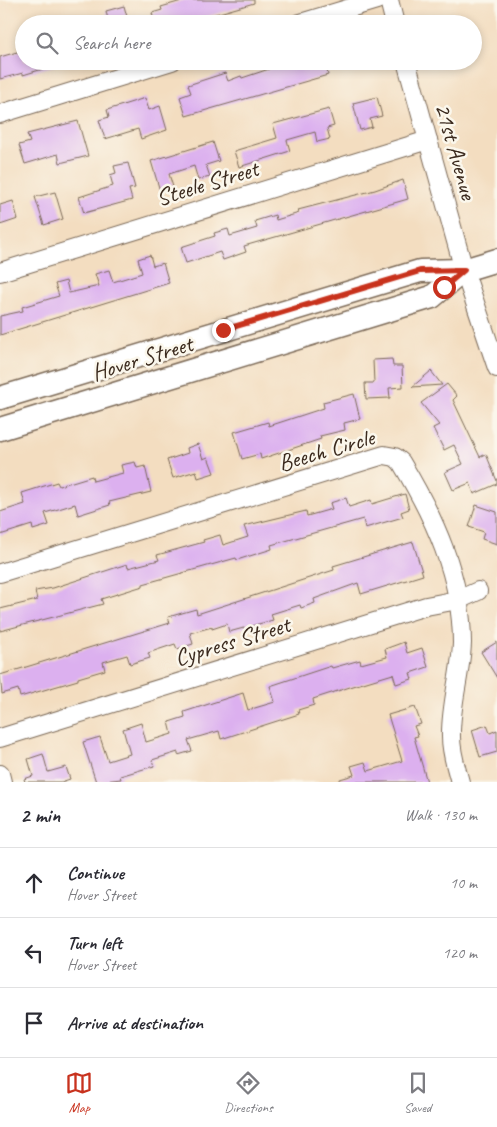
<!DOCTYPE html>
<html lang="en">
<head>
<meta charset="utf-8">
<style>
  :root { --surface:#fff; --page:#f7f7f7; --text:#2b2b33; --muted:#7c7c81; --line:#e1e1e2; --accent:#c8321e }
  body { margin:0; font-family:Caveat,sans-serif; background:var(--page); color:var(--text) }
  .stop { position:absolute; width:15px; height:15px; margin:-11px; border:4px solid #c8321e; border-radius:50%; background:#fff }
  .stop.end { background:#c8321e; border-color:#fff; box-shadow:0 1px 5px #0008 }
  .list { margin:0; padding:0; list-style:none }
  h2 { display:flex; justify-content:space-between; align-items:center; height:65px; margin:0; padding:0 20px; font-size:21px }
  h2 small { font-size:16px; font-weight:400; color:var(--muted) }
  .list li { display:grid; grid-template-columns:32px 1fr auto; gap:15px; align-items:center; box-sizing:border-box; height:70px; padding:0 20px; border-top:1px solid var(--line) }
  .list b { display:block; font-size:19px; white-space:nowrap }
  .list p { margin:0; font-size:16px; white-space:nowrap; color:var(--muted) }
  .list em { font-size:16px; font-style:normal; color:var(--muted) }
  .icon { flex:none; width:28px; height:28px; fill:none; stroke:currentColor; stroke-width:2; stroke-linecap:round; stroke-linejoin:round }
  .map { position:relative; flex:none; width:497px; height:782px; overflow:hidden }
  .search { position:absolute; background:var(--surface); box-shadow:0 2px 8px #0003; left:15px; right:15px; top:15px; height:55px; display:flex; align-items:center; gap:12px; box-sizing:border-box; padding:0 18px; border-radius:28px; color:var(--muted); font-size:19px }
  .sheet { height:275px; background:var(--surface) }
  nav { display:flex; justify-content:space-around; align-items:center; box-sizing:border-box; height:70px; border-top:1px solid var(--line); background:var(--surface); font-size:14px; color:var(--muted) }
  nav a { display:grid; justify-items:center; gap:2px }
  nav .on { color:var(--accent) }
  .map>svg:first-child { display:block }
  .building { fill:#dcb0ef }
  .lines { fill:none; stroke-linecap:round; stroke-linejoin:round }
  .minor-casing { stroke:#7b6957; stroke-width:20 }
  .major-casing { stroke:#7b6957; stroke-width:25 }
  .minor { stroke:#fff; stroke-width:18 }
  .major { stroke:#fff; stroke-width:22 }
  .route { stroke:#c8321e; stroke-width:6 }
  .labels { text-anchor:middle; stroke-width:5; stroke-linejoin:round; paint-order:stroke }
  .street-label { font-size:24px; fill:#3b2a1e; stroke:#fbf7ec }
</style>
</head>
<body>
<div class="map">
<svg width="497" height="782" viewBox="0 0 497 782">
  <rect width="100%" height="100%" fill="#fbf7ec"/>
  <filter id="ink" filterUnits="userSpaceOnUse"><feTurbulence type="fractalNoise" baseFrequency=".02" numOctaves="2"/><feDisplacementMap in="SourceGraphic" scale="10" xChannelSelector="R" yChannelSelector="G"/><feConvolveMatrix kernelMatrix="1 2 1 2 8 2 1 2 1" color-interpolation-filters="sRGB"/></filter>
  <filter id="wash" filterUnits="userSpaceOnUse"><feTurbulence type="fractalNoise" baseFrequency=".0096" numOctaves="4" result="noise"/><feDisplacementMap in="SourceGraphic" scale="20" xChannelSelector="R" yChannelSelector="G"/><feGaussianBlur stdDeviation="1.12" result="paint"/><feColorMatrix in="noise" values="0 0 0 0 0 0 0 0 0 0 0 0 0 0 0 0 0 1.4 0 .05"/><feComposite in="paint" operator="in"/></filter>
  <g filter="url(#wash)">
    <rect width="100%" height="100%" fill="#f3ddc0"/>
    <g id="blocks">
      <g class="building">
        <path d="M185 0H254V3L181 24H155L152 13 162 10 161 7Z"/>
        <path d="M124 6 129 24H109L106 11Z"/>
        <path d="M24 50V61H59V64L23 75V73L0 79V57Z"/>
        <path d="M267 61H325L328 75 186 116 180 97 191 93 188 85 225 73 228 81 241 76 242 78 269 69Z"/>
        <path d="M377 97 382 116 370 119 372 127 360 130 353 103Z"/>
        <path d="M145 98 149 110 160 106 167 130 141 139 138 129 105 139 99 120 109 117 107 110Z"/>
        <path d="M329 109 334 126 327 128 330 139 317 142 315 132 287 140 290 151 239 167 234 151 277 138 273 124Z"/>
        <path d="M78 121 88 156 60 163 58 154 25 164 19 145 30 142 27 134Z"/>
        <path d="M213 142 219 161 206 165 210 177 198 180 194 166 169 174 173 187 160 191 151 161Z"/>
        <path d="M128 163 135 188 129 189 132 200 84 213 79 197 113 186 110 175 116 173 114 166Z"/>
        <path d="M403 180 408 199 244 246 246 252 223 260 220 252 186 263 181 247 215 236 214 233 228 229 230 236 257 228 255 221 275 215 276 220 299 213 298 210 375 190Z"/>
        <path d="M55 192 63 219 44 225 35 197Z"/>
        <path d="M13 201 18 219 0 225V205Z"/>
        <path d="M150 255 153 266 163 263 169 283 0 335V316L23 311 22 307 59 296 55 284 66 281 69 293 99 286 95 274 109 270 113 282 142 273 138 259Z"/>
        <path d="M392 359 393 366H402L403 387 389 388 390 398 366 399 365 383H374L373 360Z"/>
        <path d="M431 371 442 385 412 387Z"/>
        <path d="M447 384 457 396 453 400 480 457 486 454 497 481V484L474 494 470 483 453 490 445 472 463 464 454 445 444 450 433 428 439 425 421 403Z"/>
        <path d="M354 394 360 419 344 423 345 430 320 436 321 439 261 459 260 454 242 459 234 432 268 422 269 426 324 408 323 402Z"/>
        <path d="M198 444 203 459 208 457 214 473 198 478 196 471 173 478 167 460 188 453 187 448Z"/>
        <path d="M135 462 137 468 145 466 151 492 109 502 110 505 78 515 75 504 45 513 49 525 33 530 32 525 0 535V512L25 504 22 493 57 482 59 486 92 476 93 481 123 473 121 465Z"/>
        <path d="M405 494 409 509 401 512 403 517 365 528 363 519 271 545 272 549 237 560 236 558 143 584V586L101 599 103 604 0 631V609L37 600 35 591 53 588 127 564 128 568 159 560 157 555 204 542 203 540 220 535 223 545 248 537 244 526 306 511 307 516 332 509 330 503 346 498 349 507 371 500 372 504Z"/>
        <path d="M476 505 497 512V544L482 539 484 532 469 527Z"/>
        <path d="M413 542 423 575 361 594 358 583 314 599 315 603 301 608 300 605 271 614 273 620 229 632 227 624 212 629V627L190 633 193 644 177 649 175 644 148 653 150 658 130 664 127 655 103 662 105 670 78 678V680L20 697 18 689 2 694 0 675 170 623 168 617 196 609 197 614 334 570 333 566Z"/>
        <path d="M404 642 407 653 422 648 428 667 410 673 412 679 396 684 393 674 350 687 313 699 314 705 298 710 299 714 221 739 219 731 188 740 192 751 178 755V752L152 760 154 766 120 776 121 779 96 782 83 742 100 737 108 761 130 754 123 729 141 723 146 742 172 734 169 722 185 717 184 712 243 693 248 710 275 702 270 686 331 666 332 668 360 660 361 664 387 657 385 649Z"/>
        <path d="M497 642V678L481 652Z"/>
        <path d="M415 707 421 724 414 726 418 736 414 737 427 782H340V779L354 775 351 766 365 762 368 771 402 761 388 715Z"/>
        <path d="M487 725 490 733 497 730V752L480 757 472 730Z"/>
        <path d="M43 754 48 772 66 767 70 779 61 782H25L24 779 33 776 28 759Z"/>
      </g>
    </g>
  </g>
  <g filter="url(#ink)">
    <use href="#blocks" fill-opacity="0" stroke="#7b6957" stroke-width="1"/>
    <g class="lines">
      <defs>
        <g id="minor">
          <path d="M389 0 395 24"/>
          <path d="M297 24 377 0"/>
          <path d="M406 61 464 270 497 368"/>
          <path d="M0 114 172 61"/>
          <path d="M0 272 428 140"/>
          <path d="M0 573 384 455 395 457 401 462C434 517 462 577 462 643 461 674 450 706 451 737 451 753 456 767 460 782"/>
          <path d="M0 738 426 606 458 600 478 591"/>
          <path d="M0 774 2 782"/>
        </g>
        <g id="major">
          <path d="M0 398 420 271 464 270 497 260"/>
          <path d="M0 429 432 297 464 270"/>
        </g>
      </defs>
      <use href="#minor" class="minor-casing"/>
      <use href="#major" class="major-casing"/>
      <use href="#minor" class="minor"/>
      <use href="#major" class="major"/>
    </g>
  </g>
  <g class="lines" filter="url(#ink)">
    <path class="route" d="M223 330 420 271 464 270 444 287"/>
  </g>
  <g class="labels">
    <g class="street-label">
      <text transform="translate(456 151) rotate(74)" y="8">21st Avenue</text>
      <text transform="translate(207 183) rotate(-17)" y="8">Steele Street</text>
      <text transform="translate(142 358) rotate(-17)" y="8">Hover Street</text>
      <text transform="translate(326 450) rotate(-16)" y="8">Beech Circle</text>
      <text transform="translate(232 641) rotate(-17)" y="8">Cypress Street</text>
    </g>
  </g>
</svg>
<div class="stop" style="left:444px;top:287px"></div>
<div class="stop end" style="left:223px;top:330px"></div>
<div class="search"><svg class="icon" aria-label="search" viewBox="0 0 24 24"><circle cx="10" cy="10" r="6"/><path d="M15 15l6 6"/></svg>Search here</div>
</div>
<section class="sheet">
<h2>2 min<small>Walk · 130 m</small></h2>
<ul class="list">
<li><svg class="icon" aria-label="ahead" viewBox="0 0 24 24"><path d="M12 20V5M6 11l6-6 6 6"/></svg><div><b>Continue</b><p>Hover Street</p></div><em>10 m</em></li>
<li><svg class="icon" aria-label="left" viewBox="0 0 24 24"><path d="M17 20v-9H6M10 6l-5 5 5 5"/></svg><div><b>Turn left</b><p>Hover Street</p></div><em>120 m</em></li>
<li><svg class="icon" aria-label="arrive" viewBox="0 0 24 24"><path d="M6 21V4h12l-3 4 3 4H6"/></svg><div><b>Arrive at destination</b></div></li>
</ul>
</section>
<nav>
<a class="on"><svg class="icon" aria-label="map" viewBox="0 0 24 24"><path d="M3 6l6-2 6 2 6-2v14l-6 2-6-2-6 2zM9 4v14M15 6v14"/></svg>Map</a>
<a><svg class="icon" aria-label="directions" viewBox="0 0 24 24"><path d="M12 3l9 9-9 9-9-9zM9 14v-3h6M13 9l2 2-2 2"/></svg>Directions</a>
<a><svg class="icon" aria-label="saved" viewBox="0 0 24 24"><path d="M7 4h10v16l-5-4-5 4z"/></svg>Saved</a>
</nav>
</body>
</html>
